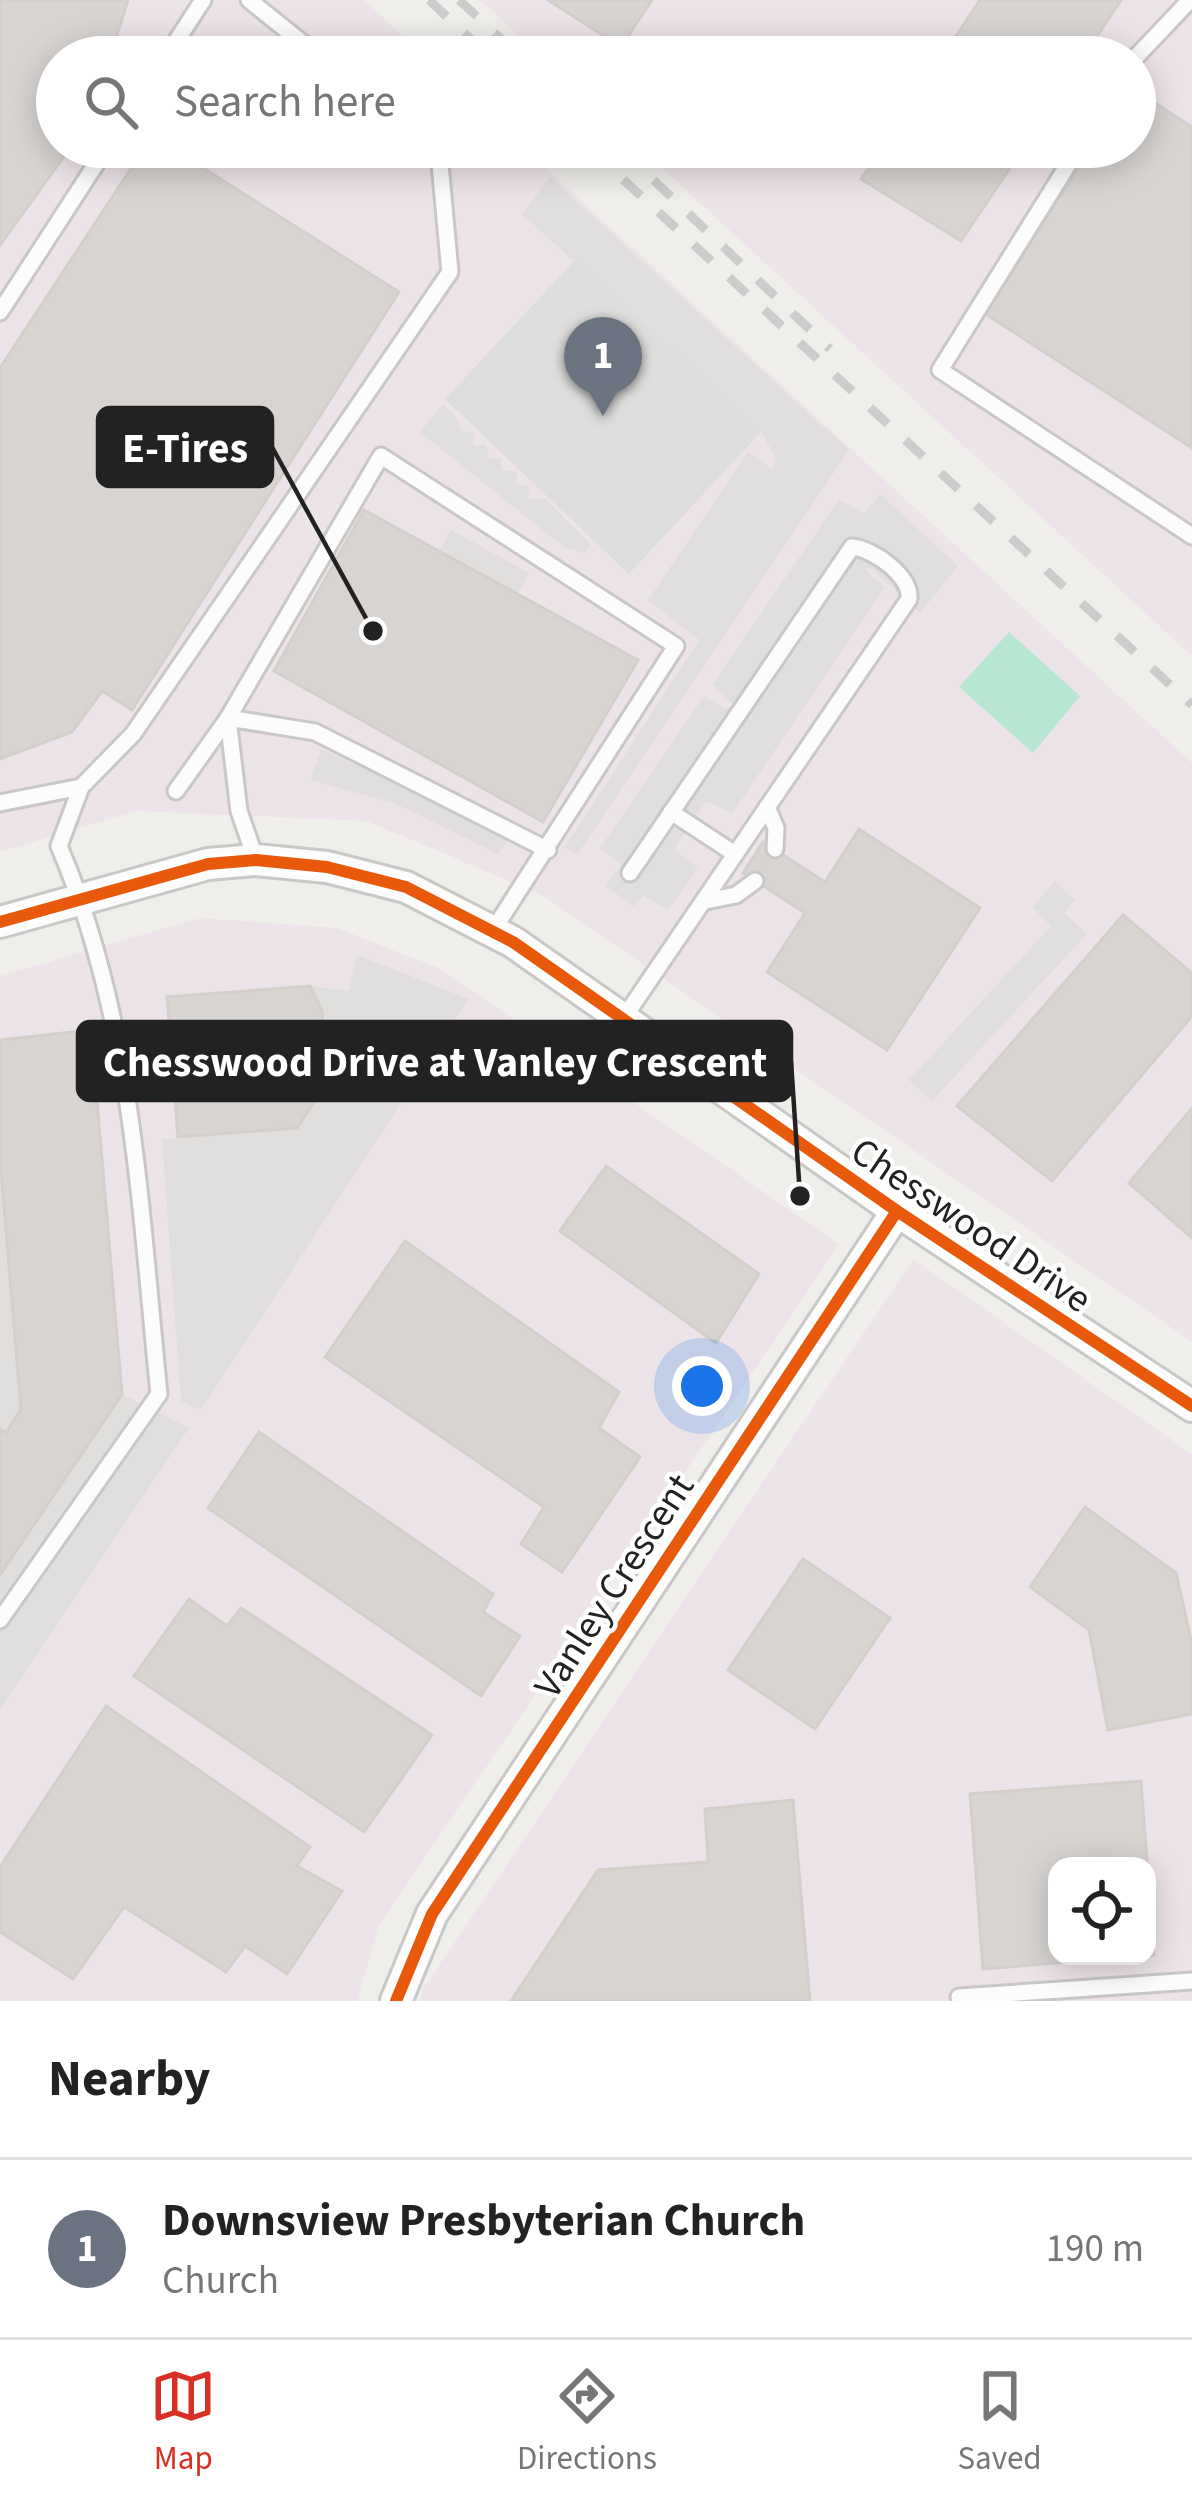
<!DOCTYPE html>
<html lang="en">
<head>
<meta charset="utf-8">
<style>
  :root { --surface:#fff; --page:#f2f2f2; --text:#222; --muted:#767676; --line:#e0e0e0; --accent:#d93025 }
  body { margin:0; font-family:"Source Sans 3",sans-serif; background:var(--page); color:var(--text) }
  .controls { position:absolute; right:36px; bottom:36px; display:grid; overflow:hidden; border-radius:24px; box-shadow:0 6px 30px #0003 }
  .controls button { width:108px; height:108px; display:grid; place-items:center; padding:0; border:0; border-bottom:3px solid var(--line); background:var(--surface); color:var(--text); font:60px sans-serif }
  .you { position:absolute; left:702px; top:1386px; width:42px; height:42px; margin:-30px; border:9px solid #fff; border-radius:50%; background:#1a73e8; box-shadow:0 0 0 18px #1a73e833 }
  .badge { display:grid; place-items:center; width:78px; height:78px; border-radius:50%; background:var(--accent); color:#fff; font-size:39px; font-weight:700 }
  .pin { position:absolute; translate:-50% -99px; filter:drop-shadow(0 3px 6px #0008) }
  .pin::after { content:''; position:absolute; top:63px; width:42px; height:36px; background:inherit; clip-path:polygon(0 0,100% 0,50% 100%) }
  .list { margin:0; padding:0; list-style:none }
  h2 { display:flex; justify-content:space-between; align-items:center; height:156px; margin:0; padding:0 48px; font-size:51px }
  h2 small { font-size:39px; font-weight:400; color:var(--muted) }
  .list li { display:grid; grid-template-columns:78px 1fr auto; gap:36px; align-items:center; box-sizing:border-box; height:180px; padding:0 48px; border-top:3px solid var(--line) }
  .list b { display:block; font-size:45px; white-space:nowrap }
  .list p { margin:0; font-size:39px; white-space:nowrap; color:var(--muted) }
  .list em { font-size:39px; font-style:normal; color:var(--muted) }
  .icon { flex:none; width:66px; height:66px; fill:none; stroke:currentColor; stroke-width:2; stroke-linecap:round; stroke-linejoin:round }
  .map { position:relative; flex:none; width:1192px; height:2001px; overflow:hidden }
  .search { position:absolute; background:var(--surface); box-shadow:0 6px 30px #0003; left:36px; right:36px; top:36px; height:132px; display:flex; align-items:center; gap:30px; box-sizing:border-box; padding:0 42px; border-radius:66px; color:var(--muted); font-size:45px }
  .sheet { height:336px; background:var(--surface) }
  nav { display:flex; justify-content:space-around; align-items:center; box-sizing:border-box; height:168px; border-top:3px solid var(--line); background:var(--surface); font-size:33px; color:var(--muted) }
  nav a { display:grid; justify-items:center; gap:6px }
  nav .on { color:var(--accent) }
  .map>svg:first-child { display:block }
  .industrial { fill:#ede4e9; fill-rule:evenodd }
  .religious { fill:#dededc }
  .pitch { fill:#b7e6d2 }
  .parking { fill:#e0dfde }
  .building { fill:#d7d4d2; stroke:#d3d0cc; stroke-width:3 }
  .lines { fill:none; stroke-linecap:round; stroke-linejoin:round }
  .lane-casing { stroke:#c9c8c7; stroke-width:21 }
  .street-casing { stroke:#c9c8c7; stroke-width:36 }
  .lane { stroke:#fdfcfc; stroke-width:15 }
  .street { stroke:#fdfcfc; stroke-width:30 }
  .rail { stroke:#ccc; stroke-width:9; stroke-dasharray:24 24; stroke-linecap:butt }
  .cycleway-casing { stroke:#fff; stroke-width:20 }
  .cycleway { stroke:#e8590c; stroke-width:12 }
  .labels { text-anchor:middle; stroke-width:9; stroke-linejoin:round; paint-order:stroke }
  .street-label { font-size:39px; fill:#222; stroke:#fff }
  .leader { fill:none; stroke:#222; stroke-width:4.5 }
  .callout-dot { fill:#222; stroke:#fff; stroke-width:4.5 }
  .callout { fill:#222; stroke:#222; stroke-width:4.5 }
  .callout-label { font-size:42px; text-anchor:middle; font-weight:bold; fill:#fff }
</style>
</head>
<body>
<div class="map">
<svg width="1192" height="2001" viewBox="0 0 1192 2001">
  <rect width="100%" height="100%" fill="#f0eeeb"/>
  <g class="industrial">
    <path d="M0 0H364L426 57H57V147H523L1192 763V1342L542 895 367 821 136 811 0 852Z"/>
    <path d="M480 0H1192V656L639 147H1135V57H542Z"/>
    <path d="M200 918 337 928 441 969 839 1244 379 1926 357 2001H0V976Z"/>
    <path d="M913 1259 1192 1454V2001H421L423 1989ZM1057 1866H1147V1956H1057Z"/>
  </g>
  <path class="religious" d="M576 259 761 432 629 574 445 399Z"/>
  <path class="pitch" d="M1009 632 1080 696 1033 753 959 687Z"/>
  <g class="parking">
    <path d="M550 177 849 450 577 855 565 847 699 640 648 600 748 452 772 469 776 458 761 432 522 214Z"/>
    <path d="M443 404 458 420 461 431 474 432 473 445H486L489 458H501L502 470 517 472 516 484 529 486 528 498 546 499 591 545 584 553 565 548 420 432Z"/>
    <path d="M880 494 958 566 920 613 871 568 864 569 885 587 732 814 706 801 674 849 698 868 668 910 644 896 634 906 605 886 621 865 600 848 704 696 725 709 733 705 713 684 839 499 864 514Z"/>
    <path d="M451 530 529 573 517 595 439 551Z"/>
    <path d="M321 749 510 836 498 854 396 804 311 780Z"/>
    <path d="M1055 881 1075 900 1064 913 1087 934 932 1101 909 1080 1051 926 1032 907Z"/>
    <path d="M357 955 469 999 201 1410 181 1402 162 1139 297 1127 326 1084 322 1011 310 986 349 991Z"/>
    <path d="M0 1158 21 1409 6 1433 0 1429Z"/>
    <path d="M122 1394 189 1428 0 1709V1575Z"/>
  </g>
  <g class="building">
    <path d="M0 0H128L110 57H57V147H71L0 245Z"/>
    <path d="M548 0H652L621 47Z"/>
    <path d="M980 0H1121L1083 57H942Z"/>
    <path d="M1135 90 1192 127V448L984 313 1093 147H1135Z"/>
    <path d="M145 147H170L399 292 132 710 102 691 72 732 0 759V368Z"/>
    <path d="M883 147H1024L961 241 861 179Z"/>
    <path d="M364 510 638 660 543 822 274 671Z"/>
    <path d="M859 829 980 908 887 1050 767 972 805 913 743 873 763 842 825 882Z"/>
    <path d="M1123 915 1192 973V1016L1052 1181 957 1106Z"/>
    <path d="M310 986 322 1011 326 1084 297 1128 178 1137 167 997Z"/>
    <path d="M91 1030 122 1394 0 1575V1429L6 1433 21 1409 0 1158V1040Z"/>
    <path d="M1192 1108V1238L1129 1183Z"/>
    <path d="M606 1166 759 1274 716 1343 560 1231Z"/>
    <path d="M405 1241 619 1392 599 1428 640 1457 562 1572 521 1544 544 1507 325 1357Z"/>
    <path d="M259 1432 493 1594 483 1612 520 1636 481 1696 208 1508Z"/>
    <path d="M1085 1507 1176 1573 1192 1644V1714L1108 1730 1089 1630 1030 1587Z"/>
    <path d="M803 1559 890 1618 815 1729 728 1670Z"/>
    <path d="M189 1599 227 1626 241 1608 432 1735 364 1832 134 1676Z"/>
    <path d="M106 1706 310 1847 297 1866 342 1891 287 1974 245 1946 226 1972 124 1907 73 1979 0 1932V1867Z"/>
    <path d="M1141 1781 1154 1955 1147 1956V1866H1057V1956H1143L983 1969 970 1794Z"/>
    <path d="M793 1800 810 2001H511L598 1870 708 1862 705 1809Z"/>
  </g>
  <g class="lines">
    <defs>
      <g id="lane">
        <path d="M249 0 320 57"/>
        <path d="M166 57 203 0"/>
        <path d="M1135 58 1190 0"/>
        <path d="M1079 147 940 370 1192 536"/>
        <path d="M0 312 107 147"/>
        <path d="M81 787 133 734 450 272 439 153 431 147"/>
        <path d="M176 791 228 718 381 456 676 646 492 932"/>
        <path d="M0 803 81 787 59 846C133 1019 140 1209 159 1394L0 1620"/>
        <path d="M767 807 776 828 775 849"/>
        <path d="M671 812 735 854"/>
        <path d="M256 860 239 811 228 718 315 732 548 850"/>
        <path d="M706 901 736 895 755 881"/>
        <path d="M623 1019 909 599C911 576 874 549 852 547L630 873"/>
        <path d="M959 1997 1192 1981"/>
      </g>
      <g id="street">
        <path d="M0 922 208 864 256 860 327 867 406 887 513 942 897 1211 1192 1406"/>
        <path d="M396 2001 432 1914 897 1211"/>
      </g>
    </defs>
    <use href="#lane" class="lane-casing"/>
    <use href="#street" class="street-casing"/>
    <use href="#lane" class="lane"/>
    <use href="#street" class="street"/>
    <g class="rail">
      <path d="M429 0 490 57"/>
      <path d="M459 0 521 57"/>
      <path d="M588 147 1192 705"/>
      <path d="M619 147 830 349"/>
    </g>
    <defs>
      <g id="cycleway">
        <path d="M0 922 208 864 256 860 327 867 406 887 513 942 897 1211 1192 1406"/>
        <path d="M396 2001 432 1914 897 1211"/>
      </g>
    </defs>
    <use href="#cycleway" class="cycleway-casing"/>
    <use href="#cycleway" class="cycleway"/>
  </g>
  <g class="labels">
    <g class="street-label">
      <text transform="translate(972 1224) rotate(34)" y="14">Chesswood Drive</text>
      <text transform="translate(613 1585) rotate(-57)" y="14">Vanley Crescent</text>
    </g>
  </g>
  <path class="leader" d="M373 631L272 447M800 1196L791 1061"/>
  <g class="callout-dot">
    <circle cx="373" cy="631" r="12"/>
    <circle cx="800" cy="1196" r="12"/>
  </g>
  <g class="callout">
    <rect x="98" y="408" width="174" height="78" rx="12"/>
    <rect x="78" y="1022" width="713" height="78" rx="12"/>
  </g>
  <g class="callout-label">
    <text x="185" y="462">E-Tires</text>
    <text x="435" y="1076">Chesswood Drive at Vanley Crescent</text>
  </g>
</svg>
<div class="controls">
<button><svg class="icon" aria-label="locate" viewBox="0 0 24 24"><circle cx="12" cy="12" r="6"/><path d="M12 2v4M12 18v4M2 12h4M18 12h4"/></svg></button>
</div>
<div class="you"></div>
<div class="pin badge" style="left:603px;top:416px;background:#6b7280">1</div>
<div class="search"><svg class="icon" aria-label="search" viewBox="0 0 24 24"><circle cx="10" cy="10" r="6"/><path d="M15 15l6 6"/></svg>Search here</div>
</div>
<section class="sheet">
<h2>Nearby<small></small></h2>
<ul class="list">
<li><span class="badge" style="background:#6b7280">1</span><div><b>Downsview Presbyterian Church</b><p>Church</p></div><em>190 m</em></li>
</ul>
</section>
<nav>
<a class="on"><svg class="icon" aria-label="map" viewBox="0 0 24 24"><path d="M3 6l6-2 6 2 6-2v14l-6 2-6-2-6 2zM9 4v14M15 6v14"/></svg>Map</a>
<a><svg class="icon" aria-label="directions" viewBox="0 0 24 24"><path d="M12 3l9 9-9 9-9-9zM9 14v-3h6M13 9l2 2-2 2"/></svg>Directions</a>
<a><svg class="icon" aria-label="saved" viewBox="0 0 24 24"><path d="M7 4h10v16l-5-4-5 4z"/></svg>Saved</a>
</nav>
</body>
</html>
